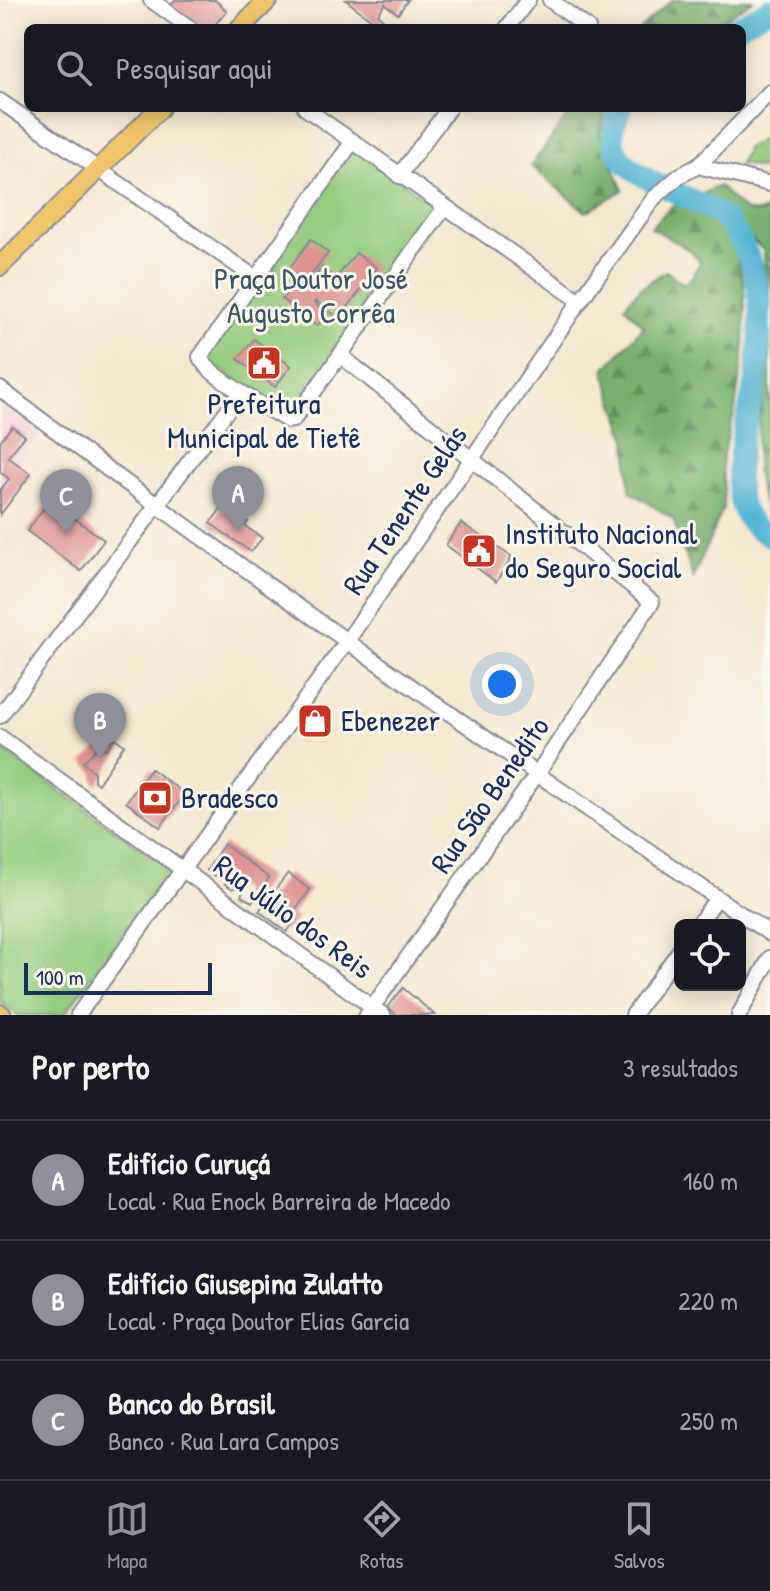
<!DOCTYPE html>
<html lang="pt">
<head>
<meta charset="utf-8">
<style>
  :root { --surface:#171b24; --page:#242831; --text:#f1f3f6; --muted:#9ea1a6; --line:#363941; --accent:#8c9099 }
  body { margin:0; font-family:"Patrick Hand",sans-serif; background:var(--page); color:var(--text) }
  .controls { position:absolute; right:24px; bottom:24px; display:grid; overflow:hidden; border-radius:12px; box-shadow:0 4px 20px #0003 }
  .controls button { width:72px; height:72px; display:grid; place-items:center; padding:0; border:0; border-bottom:2px solid var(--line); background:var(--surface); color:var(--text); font:40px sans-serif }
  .scale { position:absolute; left:24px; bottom:20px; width:188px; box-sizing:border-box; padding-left:8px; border:4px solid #1b2f5e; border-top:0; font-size:22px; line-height:28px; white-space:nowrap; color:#1b2f5e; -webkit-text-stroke:6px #fbf7ec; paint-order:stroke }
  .you { position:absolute; left:502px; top:684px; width:28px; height:28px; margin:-20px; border:6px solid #fff; border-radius:50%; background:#1a73e8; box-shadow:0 0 0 12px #1a73e833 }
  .badge { display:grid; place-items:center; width:52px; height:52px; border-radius:50%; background:var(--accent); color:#fff; font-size:26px; font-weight:700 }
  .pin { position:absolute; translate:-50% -66px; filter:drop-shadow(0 2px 4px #0008) }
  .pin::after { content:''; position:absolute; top:42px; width:28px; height:24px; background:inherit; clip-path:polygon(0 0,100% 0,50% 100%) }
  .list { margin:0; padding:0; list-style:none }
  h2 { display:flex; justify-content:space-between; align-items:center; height:104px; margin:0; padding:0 32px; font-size:34px }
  h2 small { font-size:26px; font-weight:400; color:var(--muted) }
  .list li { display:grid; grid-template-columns:52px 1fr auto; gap:24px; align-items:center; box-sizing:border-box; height:120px; padding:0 32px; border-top:2px solid var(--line) }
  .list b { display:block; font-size:30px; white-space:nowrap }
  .list p { margin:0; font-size:26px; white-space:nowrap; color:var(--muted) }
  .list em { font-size:26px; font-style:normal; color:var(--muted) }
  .icon { flex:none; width:44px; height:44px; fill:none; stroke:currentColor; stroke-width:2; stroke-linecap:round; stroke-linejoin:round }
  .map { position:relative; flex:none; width:770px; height:1015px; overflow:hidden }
  .search { position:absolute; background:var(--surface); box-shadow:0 4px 20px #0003; left:24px; right:24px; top:24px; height:88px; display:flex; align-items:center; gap:20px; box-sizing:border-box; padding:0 28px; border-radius:12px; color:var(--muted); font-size:30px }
  .sheet { height:464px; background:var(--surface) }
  nav { display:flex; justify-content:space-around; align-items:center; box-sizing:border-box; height:112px; border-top:2px solid var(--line); background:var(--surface); font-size:22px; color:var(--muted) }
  nav a { display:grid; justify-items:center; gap:4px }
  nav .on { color:var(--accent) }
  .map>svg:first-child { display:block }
  .built { fill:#f5cfd9 }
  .forest { fill:url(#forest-firs); stroke:#4a7066; stroke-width:2 }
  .green { fill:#95cc7e; stroke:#587e6e; stroke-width:2 }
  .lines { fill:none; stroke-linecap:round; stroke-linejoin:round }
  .river { stroke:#55b6d4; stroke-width:22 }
  .building { fill:#df928f }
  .minor-casing { stroke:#888b96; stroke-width:18 }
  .major-casing { stroke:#888b96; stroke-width:22 }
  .minor { stroke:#fff; stroke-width:14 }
  .major { stroke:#efc469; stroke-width:18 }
  .labels { text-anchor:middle; stroke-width:6; stroke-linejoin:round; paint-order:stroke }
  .park-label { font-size:30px; fill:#3a5666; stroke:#fbf7ec }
  .poi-label { font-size:30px; fill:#1b2f5e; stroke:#fbf7ec; text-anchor:start }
  .street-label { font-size:30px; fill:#1b2f5e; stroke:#fbf7ec }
</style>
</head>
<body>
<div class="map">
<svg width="770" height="1015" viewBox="0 0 770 1015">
  <defs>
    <pattern id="forest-firs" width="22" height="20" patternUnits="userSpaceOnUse" patternTransform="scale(2)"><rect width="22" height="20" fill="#78b06d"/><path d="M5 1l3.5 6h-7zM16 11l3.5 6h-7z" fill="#62905d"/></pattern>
  </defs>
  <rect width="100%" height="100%" fill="#fbf7ec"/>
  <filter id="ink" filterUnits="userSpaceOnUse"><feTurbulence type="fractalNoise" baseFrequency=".0125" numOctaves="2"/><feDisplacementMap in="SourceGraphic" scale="16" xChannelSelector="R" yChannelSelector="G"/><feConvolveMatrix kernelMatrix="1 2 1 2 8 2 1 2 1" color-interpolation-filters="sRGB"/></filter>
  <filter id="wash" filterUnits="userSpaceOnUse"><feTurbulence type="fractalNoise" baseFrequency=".006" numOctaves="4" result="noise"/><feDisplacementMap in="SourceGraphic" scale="32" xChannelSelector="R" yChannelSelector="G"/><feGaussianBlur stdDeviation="1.8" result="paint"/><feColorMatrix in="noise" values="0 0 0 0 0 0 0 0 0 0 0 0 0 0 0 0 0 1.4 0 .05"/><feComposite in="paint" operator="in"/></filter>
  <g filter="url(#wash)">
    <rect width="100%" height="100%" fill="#f4e7cf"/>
    <path class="built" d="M0 404 39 434 17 464 31 474 0 515Z"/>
    <g class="forest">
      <path d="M672 0H753L711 28H641Z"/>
      <path d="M573 108H606L600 134 623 190 586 212 531 166Z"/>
      <path d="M719 186C737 203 744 220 770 209V516C741 468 766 404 767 351 768 317 765 284 764 251L725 212 698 196Z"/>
      <path d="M676 202 718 225 736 251 744 284 745 311 744 348 735 409 722 458 724 506 693 578 673 519 630 491 627 440 604 370 644 326 624 306 640 288 666 271 684 284 692 277 700 262 692 252 651 227Z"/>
    </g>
    <g class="green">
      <path d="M770 135V167L766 169 739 164 747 148Z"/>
      <path d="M352 145 440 210 292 419 202 357Z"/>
      <path d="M0 743 6 752 152 856H160L173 871 164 883 157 886 64 1015H17L0 1002Z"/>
    </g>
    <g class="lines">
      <g class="river">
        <path d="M734 28 770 9"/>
        <path d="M622 108C580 176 692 188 725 220 738 233 749 254 754 272 763 305 760 348 755 381 748 425 713 513 770 536"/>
      </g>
    </g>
    <g id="blocks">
      <g class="building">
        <path d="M175 0H215L227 11 212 28H197L171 5Z"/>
        <path d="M346 0H408L398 14 385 4 378 14 386 23 382 28Z"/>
        <path d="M311 239 328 253 305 283 288 270Z"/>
        <path d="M356 253 377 268 339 319 316 301 314 303 327 313 317 326 282 299 293 284 303 292 322 267 336 278Z"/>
        <path d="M254 339 291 366 275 387 238 359Z"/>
        <path d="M12 426 25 436 8 457 31 474 0 515V490L9 479 0 472V441Z"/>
        <path d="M50 500 104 540 81 571 27 531Z"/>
        <path d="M221 509 238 521 241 517 248 522 245 526 262 538 251 552 210 523Z"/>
        <path d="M461 523 512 557 496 582 446 545Z"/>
        <path d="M115 738 124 745 98 784 94 781V772L83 762 100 745 106 750Z"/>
        <path d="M151 769 185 794 160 827 126 802Z"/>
        <path d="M224 844 269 878 252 902 241 896 243 891 237 886 233 889 225 884 227 877 220 872 214 876 207 870Z"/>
        <path d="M288 873 310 890 292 914 297 918 287 932 259 911Z"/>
        <path d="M403 988 435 1015H396L388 1007Z"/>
      </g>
    </g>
  </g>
  <g filter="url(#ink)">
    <use href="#blocks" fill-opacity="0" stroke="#888b96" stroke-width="2"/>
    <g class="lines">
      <defs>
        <g id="minor">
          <path d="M151 0 190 28"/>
          <path d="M550 0 588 28"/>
          <path d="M507 28 528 0"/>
          <path d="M0 101 254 277"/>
          <path d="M305 108 580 301"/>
          <path d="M353 141 200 357C206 375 269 409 288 421L293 420C346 350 393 277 445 207"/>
          <path d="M698 166 770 92"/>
          <path d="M399 176 449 108"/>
          <path d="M341 356 652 602 537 774 367 1015"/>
          <path d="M0 389C251 578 510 756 770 934"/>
          <path d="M0 716 241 392"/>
          <path d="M0 737 383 1015"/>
          <path d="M698 925 717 898"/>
          <path d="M78 1015 347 641 580 301 654 198 679 176 698 166 770 184"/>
          <path d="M633 1015 680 950"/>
          <path d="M739 1015 770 958"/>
        </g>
        <g id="major">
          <path d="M240 28 268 0"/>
          <path d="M0 266 160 108"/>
          <path d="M0 1014 2 1015"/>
        </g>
      </defs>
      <use href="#minor" class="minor-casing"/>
      <use href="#major" class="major-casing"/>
      <use href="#minor" class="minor"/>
      <use href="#major" class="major"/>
    </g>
  </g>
  <defs>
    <symbol id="civic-square" viewBox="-11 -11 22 22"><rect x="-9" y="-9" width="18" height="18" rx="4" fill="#c8321e" stroke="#fbf7ec"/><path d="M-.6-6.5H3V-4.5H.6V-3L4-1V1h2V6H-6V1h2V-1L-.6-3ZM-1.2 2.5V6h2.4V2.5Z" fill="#fff"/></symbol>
    <symbol id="shop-square" viewBox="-11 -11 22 22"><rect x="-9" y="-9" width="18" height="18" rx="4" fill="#c8321e" stroke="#fbf7ec"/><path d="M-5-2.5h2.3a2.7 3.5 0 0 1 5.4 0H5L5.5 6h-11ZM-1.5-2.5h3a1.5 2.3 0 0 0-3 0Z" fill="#fff"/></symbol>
    <symbol id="bank-square" viewBox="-11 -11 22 22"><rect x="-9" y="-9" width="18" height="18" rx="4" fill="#c8321e" stroke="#fbf7ec"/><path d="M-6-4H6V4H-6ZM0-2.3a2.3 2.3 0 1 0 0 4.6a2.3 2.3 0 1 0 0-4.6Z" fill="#fff"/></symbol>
  </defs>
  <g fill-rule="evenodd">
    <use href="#civic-square" x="244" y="343" width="40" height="40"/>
    <use href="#civic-square" x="459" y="531" width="40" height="40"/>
    <use href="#shop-square" x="295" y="701" width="40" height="40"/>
    <use href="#bank-square" x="135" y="778" width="40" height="40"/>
  </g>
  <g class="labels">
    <g class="park-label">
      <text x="311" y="289">Praça Doutor José<tspan x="311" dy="34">Augusto Corrêa</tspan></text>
    </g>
    <g class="poi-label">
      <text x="264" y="414" text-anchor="middle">Prefeitura<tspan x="264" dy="34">Municipal de Tietê</tspan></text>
      <text x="505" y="544">Instituto Nacional<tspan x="505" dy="34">do Seguro Social</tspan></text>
      <text x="341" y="731">Ebenezer</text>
      <text x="181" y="808">Bradesco</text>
    </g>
    <g class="street-label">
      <text transform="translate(405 510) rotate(-56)" y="10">Rua Tenente Gelás</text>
      <text transform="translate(490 795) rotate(-55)" y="10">Rua São Benedito</text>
      <text transform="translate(293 917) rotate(36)" y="10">Rua Júlio dos Reis</text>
    </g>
  </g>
</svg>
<div class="controls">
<button><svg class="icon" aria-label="locate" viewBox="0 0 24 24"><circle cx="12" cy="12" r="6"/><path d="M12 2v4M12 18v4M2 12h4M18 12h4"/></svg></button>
</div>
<div class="scale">100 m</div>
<div class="you"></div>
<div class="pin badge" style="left:238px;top:532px">A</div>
<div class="pin badge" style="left:100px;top:759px">B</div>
<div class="pin badge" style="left:66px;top:535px">C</div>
<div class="search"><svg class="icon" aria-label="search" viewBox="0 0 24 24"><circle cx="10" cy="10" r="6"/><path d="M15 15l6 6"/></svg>Pesquisar aqui</div>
</div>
<section class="sheet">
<h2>Por perto<small>3 resultados</small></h2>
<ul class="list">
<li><span class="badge">A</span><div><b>Edifício Curuçá</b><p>Local · Rua Enock Barreira de Macedo</p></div><em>160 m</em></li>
<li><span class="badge">B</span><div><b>Edifício Giusepina Zulatto</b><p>Local · Praça Doutor Elias Garcia</p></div><em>220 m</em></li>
<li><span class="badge">C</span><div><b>Banco do Brasil</b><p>Banco · Rua Lara Campos</p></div><em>250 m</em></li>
</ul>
</section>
<nav>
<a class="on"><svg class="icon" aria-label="map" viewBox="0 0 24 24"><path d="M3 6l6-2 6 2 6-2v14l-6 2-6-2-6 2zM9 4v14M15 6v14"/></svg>Mapa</a>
<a><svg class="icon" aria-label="directions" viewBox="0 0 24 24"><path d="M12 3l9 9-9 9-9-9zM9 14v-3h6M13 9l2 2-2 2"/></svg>Rotas</a>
<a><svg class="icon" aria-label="saved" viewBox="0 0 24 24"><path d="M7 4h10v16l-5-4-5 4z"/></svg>Salvos</a>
</nav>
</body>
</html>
